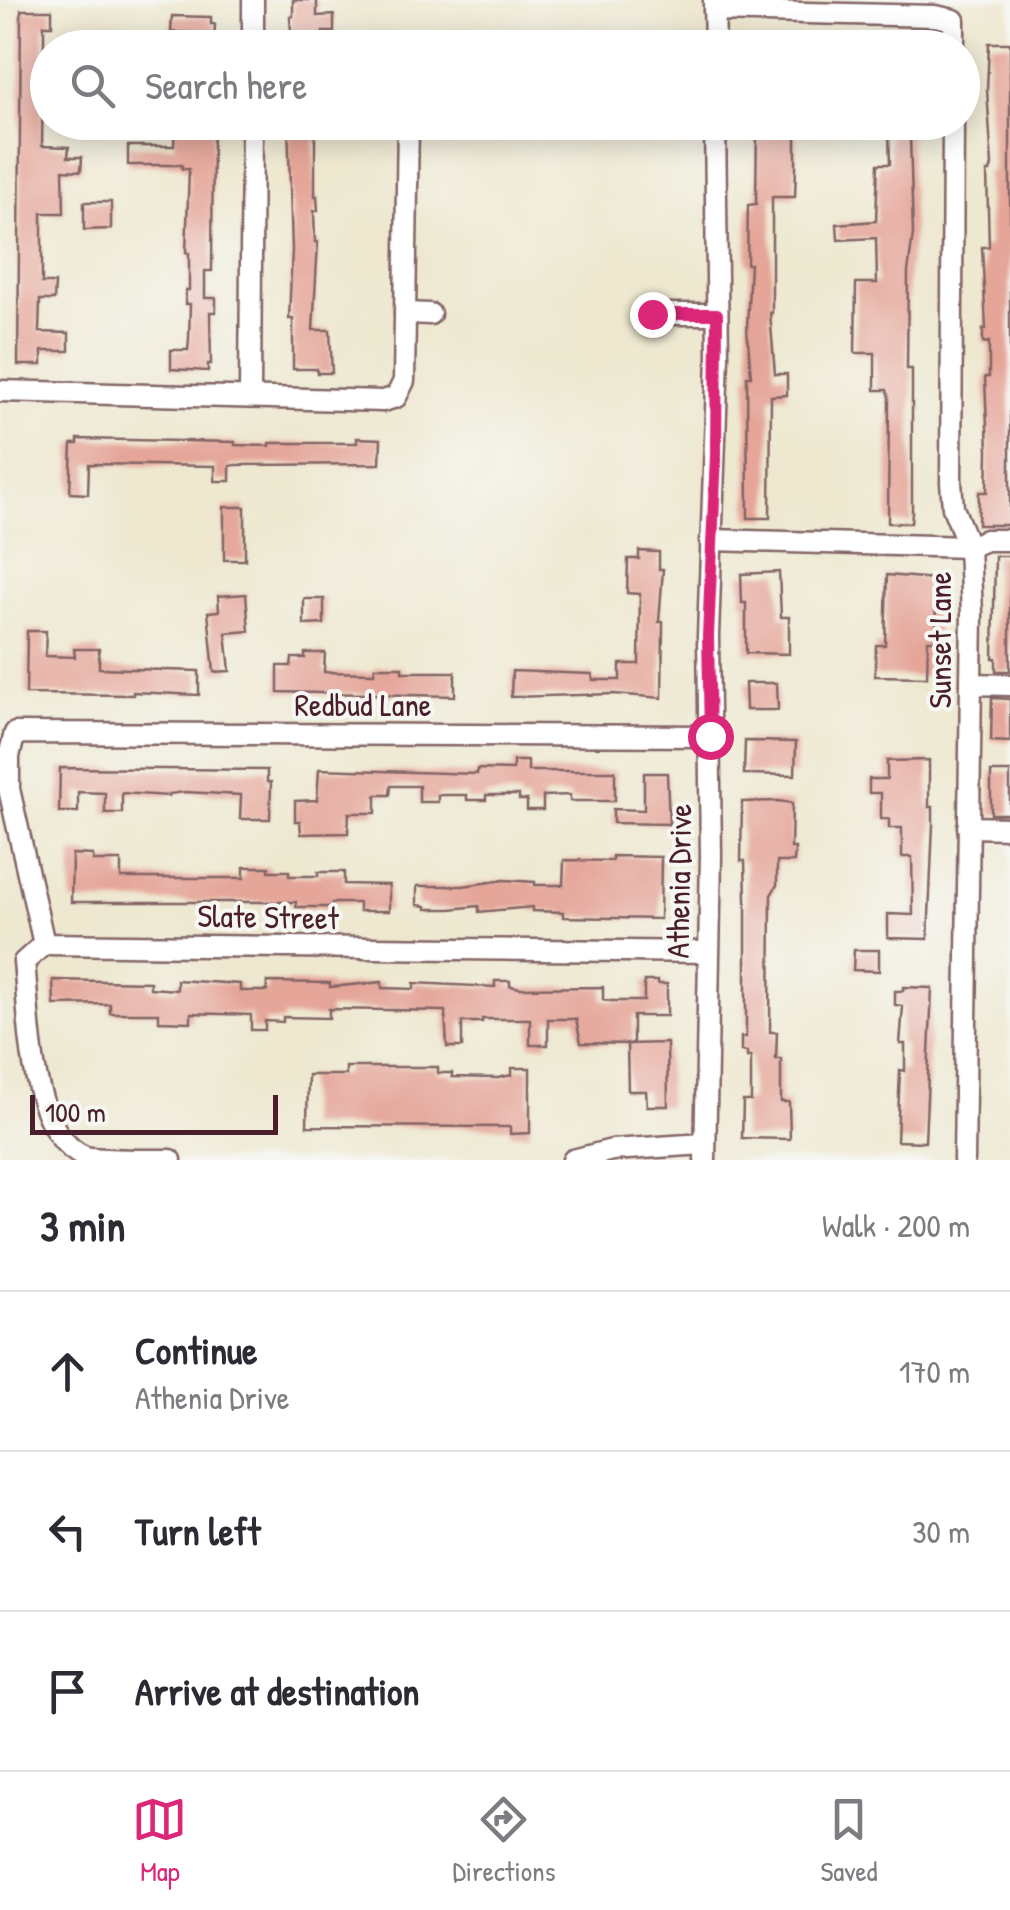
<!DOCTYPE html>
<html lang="en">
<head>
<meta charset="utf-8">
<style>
  :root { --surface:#fff; --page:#f7f7f7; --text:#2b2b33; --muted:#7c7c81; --line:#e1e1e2; --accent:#db2777 }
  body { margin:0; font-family:"Patrick Hand",sans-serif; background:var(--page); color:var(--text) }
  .scale { position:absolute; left:30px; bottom:25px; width:248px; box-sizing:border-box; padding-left:10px; border:5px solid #4a1f2b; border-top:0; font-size:28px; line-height:35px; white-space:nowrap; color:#4a1f2b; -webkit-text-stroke:8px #f6f6f2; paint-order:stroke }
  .stop { position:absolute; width:30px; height:30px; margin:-22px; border:8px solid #db2777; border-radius:50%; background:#fff }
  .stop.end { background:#db2777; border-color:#fff; box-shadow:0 2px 10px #0008 }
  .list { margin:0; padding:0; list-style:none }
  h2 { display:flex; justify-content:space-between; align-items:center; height:130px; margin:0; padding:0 40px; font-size:42px }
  h2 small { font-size:32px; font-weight:400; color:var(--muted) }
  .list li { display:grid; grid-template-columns:65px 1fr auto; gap:30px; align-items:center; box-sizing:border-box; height:160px; padding:0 40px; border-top:2px solid var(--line) }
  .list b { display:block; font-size:38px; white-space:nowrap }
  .list p { margin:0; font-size:32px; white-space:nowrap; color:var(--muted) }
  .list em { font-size:32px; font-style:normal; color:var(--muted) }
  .icon { flex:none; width:55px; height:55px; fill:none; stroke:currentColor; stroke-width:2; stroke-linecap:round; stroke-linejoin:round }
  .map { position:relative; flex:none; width:1010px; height:1160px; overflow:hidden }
  .search { position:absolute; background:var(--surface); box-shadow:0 5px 25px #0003; left:30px; right:30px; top:30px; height:110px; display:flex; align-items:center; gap:25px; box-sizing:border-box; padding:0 35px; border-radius:55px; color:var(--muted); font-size:38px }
  .sheet { height:610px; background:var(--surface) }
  nav { display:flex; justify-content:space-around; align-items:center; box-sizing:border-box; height:140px; border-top:2px solid var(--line); background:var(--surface); font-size:28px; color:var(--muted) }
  nav a { display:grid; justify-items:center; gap:5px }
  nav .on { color:var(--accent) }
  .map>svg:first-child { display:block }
  .building { fill:#e5a599 }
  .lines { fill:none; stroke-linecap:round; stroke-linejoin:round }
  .minor-casing { stroke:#836565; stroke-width:25 }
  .minor { stroke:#fff; stroke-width:20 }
  .route { stroke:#db2777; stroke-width:12 }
  .labels { text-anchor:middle; stroke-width:8; stroke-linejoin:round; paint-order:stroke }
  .street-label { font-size:32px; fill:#4a1f2b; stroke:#f6f6f2 }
</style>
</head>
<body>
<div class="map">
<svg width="1010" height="1160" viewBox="0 0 1010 1160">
  <rect width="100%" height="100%" fill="#f6f6f2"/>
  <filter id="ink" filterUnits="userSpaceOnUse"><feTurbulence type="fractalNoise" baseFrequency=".01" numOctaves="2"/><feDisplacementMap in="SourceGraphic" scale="20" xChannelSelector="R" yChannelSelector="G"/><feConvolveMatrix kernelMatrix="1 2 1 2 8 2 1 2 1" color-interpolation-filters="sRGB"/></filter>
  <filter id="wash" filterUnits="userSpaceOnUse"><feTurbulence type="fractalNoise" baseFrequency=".0048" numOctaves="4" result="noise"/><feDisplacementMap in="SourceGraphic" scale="40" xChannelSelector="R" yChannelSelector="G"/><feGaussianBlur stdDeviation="2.25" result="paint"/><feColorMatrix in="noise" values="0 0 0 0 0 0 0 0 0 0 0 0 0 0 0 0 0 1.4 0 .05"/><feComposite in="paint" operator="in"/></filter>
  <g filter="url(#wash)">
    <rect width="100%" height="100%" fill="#eee8d0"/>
    <g id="blocks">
      <g class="building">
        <path d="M293 0H317V16L334 15V32H323V48H292L290 16H293Z"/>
        <path d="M21 10H52V25H44V60H48V75H43L42 146 69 147 68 157H82L81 171 63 170 64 213H42V283H55L54 300H40L39 332 69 333V351H42V365H18Z"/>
        <path d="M172 16 211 17V24H215L214 48H189L190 33 171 32Z"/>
        <path d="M989 43H1010V525H978L979 492H987L988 451 985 377H989V342L983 343V329H986L982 247H989L987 172H990L992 165 987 90Z"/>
        <path d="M175 122H213L212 271H205V298H216V312H210L211 364H208V371L171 369V350H188L189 338 190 304H185L186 290H189V253H186L189 169H182V165H128V146H174Z"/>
        <path d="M288 122H315V196H317L318 211H314L315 242H318L313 330H330L332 373H317V369H293V319H289L292 250Z"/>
        <path d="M757 122H796V167L795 197H772V313H770L775 374H787V395L771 396 770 518H748L747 376H751L747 328 750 264H747L748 205 756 204Z"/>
        <path d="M896 124H913V137H910L913 234 908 272 907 369H912V512L911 523H888L889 397 887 390H875V353H855L856 283H877L876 238 838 240 837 224 876 221 878 164H890L889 132H896Z"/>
        <path d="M84 202H111V229L84 230Z"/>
        <path d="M357 438 381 439 380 464 235 465 230 466V481H215V466L89 464 88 494 70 493 72 444H78V439L235 442V445L270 446V443H357Z"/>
        <rect x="224" y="507" width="21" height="53"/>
        <path d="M639 551 659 552V569H663L659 622H663L662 698 614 694 511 697 512 671 592 674 593 680H620V664H639L640 594 627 593 628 559H639Z"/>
        <path d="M995 556H1010V671H996V658H993Z"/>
        <path d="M779 572 781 617H789V654L746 653V603H742L741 574Z"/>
        <path d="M887 575 934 579 937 640H928L927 677 875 676 876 645H885Z"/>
        <path d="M246 594 249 631 226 633 230 671 214 672 208 612 219 611 218 596Z"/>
        <path d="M304 599H324V624L304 625Z"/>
        <path d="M27 631H46L45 656 75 657 74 649H99V668L199 671V695L133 692V695L26 694Z"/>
        <path d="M305 653H325L324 672 374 673 375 667H402V672H455V696L278 692V666H291L292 658H305Z"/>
        <path d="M745 683H777L778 710H746Z"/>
        <path d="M992 698 1010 699V742L991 741Z"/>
        <path d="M745 741 796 742 795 775 744 774Z"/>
        <path d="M929 760V807H933V824L928 939 888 938V914L913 915 912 857H902V828H889V819H881V793H869V779H887V761Z"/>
        <path d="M513 761H528V771H615V801H570V795L543 796V810H527V800H519V795H486V800H467V795H438V802H419V786H391L390 795H376V813H349L348 833 301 834 300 821H295V801L317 800 319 769 477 774V769L513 770Z"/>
        <path d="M60 768 267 770V782H271L270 819H240L241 795 185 792 169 794V796L122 793V813H105V793L78 792V812H59Z"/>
        <rect x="991" y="772" width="19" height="42"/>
        <path d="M644 773H667L669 824 613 823V809L644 810Z"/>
        <path d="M778 801 792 803 791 848H795L794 862H777V885L771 895 770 1032H777L776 1059H781V1102H789L790 1139 742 1138 743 1101H751V1057H747V1052L741 1051V1037H746V899L745 861H741L742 802Z"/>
        <path d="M72 854 93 855V861H121V878H244V867H269V871H289V876H318V872H344V884L389 885V911H359V903H332V907H296V902H71Z"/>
        <path d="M612 856 661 857 660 919 563 917V912L532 911V907L479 912V906L451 909H426V906L417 905V886H463L504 880 535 882V885H563L564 860 612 861Z"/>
        <path d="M854 950H879V971L853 970Z"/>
        <path d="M53 980 150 982V988L177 990V980L192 981 240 984V991H267V982L330 983V987L382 982V988L414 989V983L495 987V981H510V986L520 988 603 987V999L610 1001H644V981H658V984H667V1016H633V1044L581 1043 576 1019H548V1045H530V1019H482V1022H462V1047H447L445 1011 329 1009V1018L283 1017V1022L265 1021V1030H251V1015L191 1013V1022L159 1021V1013H110V1004L54 1005Z"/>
        <path d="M903 987 932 988 925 1142 897 1141 900 1070 905 1071V1044H900L903 1006 895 1005V991H903Z"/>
        <path d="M667 1043 668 1106H647L646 1091H628L627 1044Z"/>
        <path d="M346 1067H438V1073H452V1077L498 1078 512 1075V1068H530V1133L510 1134V1127L307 1126 308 1075H346Z"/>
      </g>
    </g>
  </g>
  <g filter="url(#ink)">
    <use href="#blocks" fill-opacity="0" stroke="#836565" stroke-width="2.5"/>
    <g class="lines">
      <defs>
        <g id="minor">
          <path d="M714 0 715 48"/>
          <path d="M714 11 935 16 954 20V48"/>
          <path d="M253 48V0"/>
          <path d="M953 122 951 482 953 508 969 547 972 614 964 1160"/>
          <path d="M405 313 430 314"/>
          <path d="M652 314H717"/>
          <path d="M0 391 383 401 396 397 404 381 408 122"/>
          <path d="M250 396 252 122"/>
          <path d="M710 540 969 547 986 540H1010"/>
          <path d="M971 684 1010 685"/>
          <path d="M968 827 1010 828"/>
          <path d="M44 944 24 962C30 1015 27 1132 85 1157 103 1160 149 1160 171 1160"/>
          <path d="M708 952 44 944 9 789V756L15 733 710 736"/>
          <path d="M573 1160 612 1150 704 1144"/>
          <path d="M705 1160 711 855 708 636 718 356 715 122"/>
        </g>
      </defs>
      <use href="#minor" class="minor-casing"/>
      <use href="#minor" class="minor"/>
    </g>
  </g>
  <g class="lines" filter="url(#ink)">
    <path class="route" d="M652 314H717L716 455 708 636 710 736"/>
  </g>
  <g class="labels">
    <g class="street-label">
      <text transform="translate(940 640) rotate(-90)" y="11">Sunset Lane</text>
      <text x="363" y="716">Redbud Lane</text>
      <text transform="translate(679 881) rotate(-89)" y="11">Athenia Drive</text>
      <text transform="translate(268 917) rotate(1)" y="11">Slate Street</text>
    </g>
  </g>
</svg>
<div class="scale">100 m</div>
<div class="stop" style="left:710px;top:736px"></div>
<div class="stop end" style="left:652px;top:314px"></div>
<div class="search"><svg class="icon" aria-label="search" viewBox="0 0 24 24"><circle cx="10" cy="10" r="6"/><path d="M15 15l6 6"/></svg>Search here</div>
</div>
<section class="sheet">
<h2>3 min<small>Walk · 200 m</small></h2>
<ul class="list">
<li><svg class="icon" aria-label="ahead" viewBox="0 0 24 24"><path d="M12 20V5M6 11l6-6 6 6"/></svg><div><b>Continue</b><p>Athenia Drive</p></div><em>170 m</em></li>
<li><svg class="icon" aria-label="left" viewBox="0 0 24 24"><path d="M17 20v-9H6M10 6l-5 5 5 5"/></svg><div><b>Turn left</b></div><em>30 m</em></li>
<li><svg class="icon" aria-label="arrive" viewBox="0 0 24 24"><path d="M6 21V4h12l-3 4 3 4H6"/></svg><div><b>Arrive at destination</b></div></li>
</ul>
</section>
<nav>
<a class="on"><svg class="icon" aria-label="map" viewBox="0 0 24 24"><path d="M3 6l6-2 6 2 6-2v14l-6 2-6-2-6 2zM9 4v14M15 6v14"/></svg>Map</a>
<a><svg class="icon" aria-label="directions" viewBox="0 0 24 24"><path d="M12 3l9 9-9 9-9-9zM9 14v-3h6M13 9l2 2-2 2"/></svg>Directions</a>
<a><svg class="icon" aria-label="saved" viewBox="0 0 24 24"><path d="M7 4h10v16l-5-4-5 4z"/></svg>Saved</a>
</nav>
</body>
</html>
